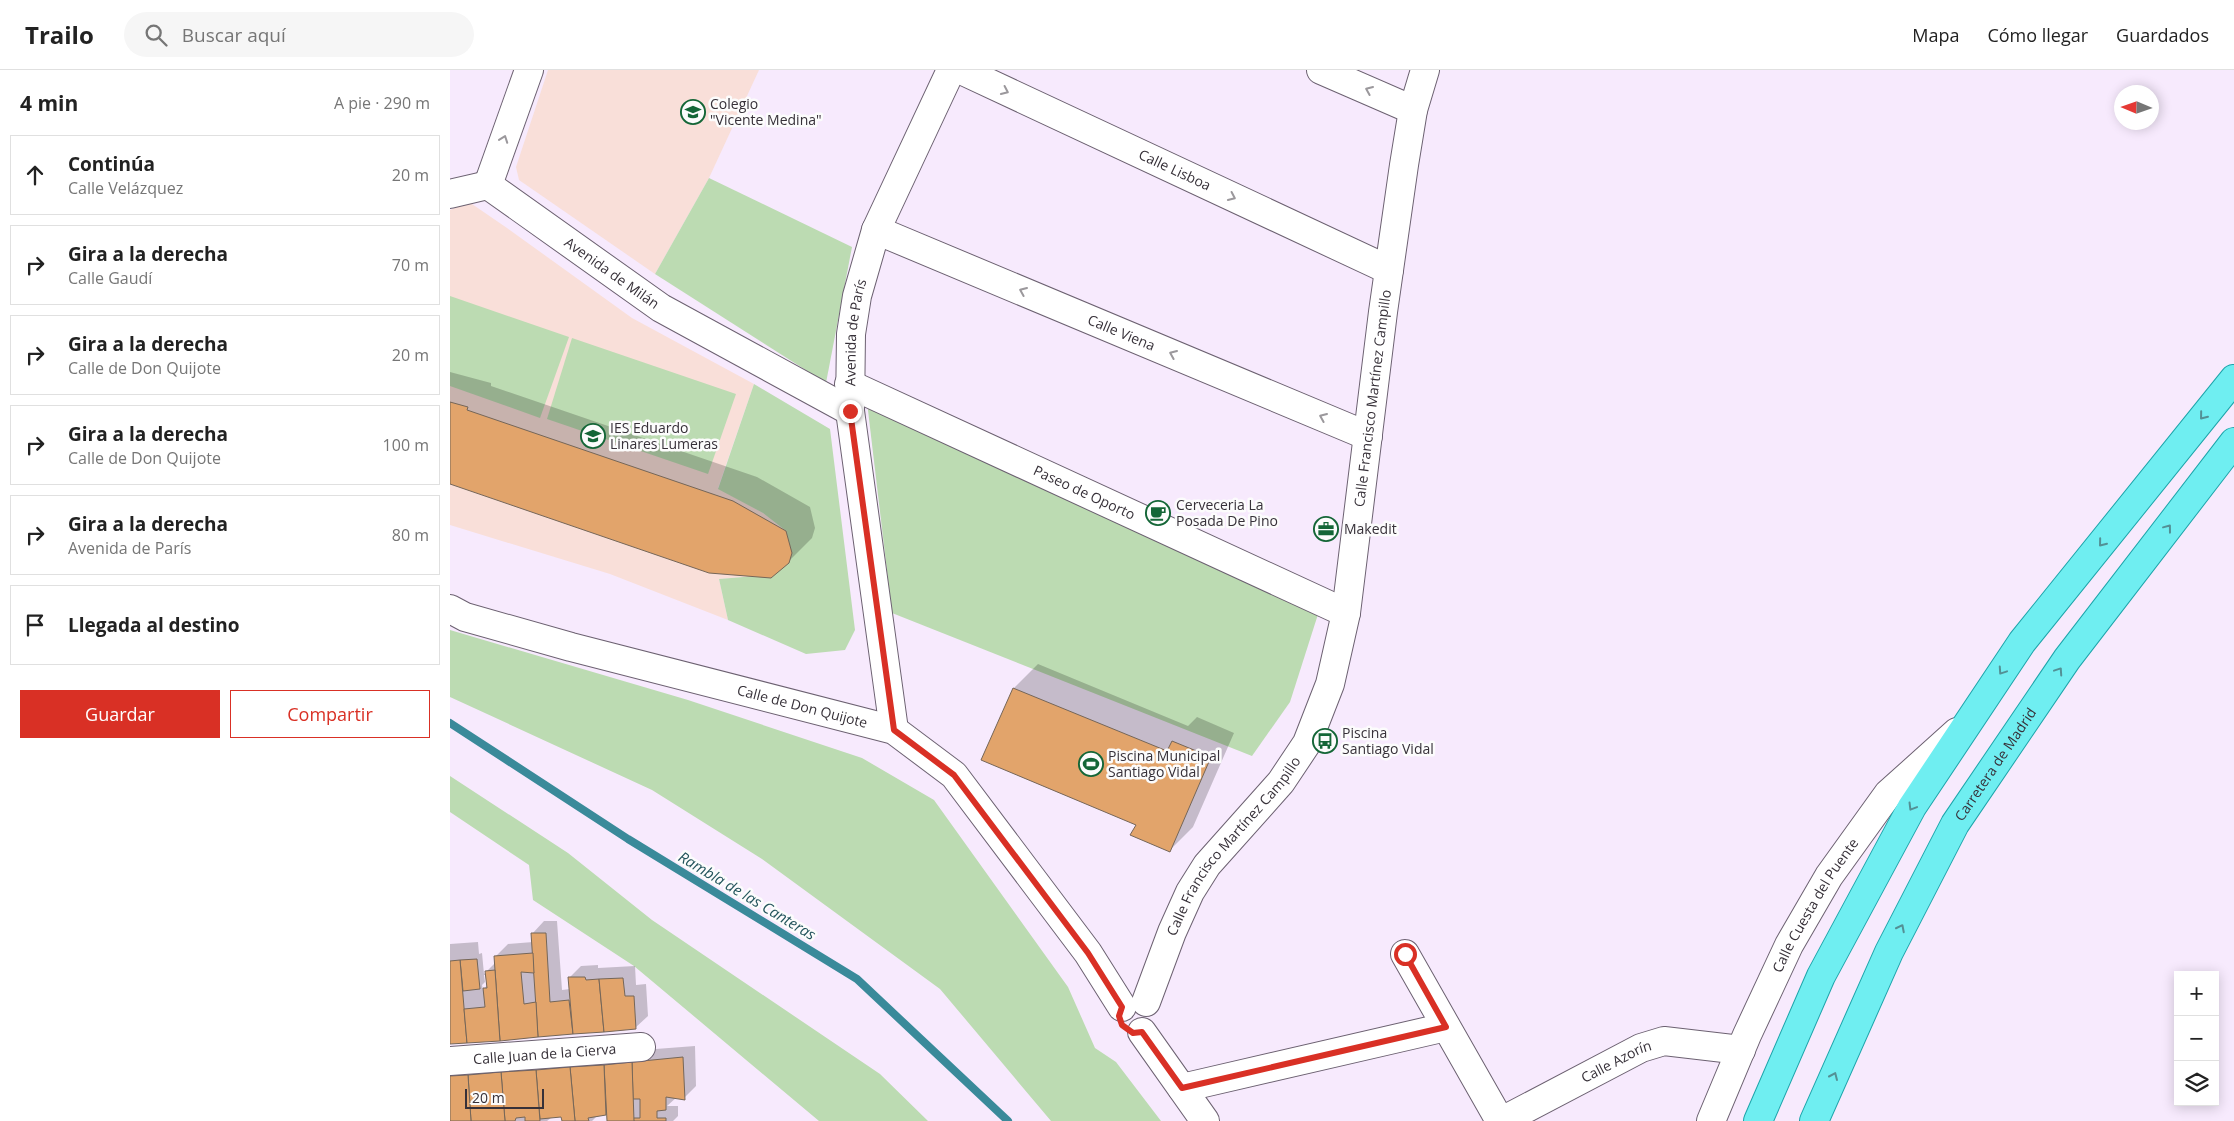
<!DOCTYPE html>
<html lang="es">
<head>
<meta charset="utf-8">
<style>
  :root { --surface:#fff; --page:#f6f6f6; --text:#222; --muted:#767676; --line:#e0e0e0; --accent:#d93025 }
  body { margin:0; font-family:"Open Sans",sans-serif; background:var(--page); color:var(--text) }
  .controls { position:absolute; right:15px; bottom:15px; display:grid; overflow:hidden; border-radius:0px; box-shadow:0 2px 12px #0003 }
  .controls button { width:45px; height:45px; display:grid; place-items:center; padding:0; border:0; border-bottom:1px solid var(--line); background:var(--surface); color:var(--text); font:25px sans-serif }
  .compass { position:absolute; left:1664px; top:15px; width:45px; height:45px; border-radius:50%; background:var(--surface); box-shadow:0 2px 12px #0003; rotate:272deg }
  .scale { position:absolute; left:15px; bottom:12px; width:79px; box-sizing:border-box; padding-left:5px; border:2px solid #373139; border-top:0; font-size:14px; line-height:18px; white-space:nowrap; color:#373139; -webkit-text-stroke:4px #fcfcfc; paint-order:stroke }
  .stop { position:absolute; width:15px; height:15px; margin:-11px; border:4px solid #d93025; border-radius:50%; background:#fff }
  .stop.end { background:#d93025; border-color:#fff; box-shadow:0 1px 5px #0008 }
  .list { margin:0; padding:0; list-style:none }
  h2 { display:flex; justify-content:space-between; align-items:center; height:65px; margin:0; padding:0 20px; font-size:21px }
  h2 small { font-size:16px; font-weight:400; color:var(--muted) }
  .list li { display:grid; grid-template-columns:32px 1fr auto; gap:15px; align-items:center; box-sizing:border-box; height:80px; margin:0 10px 10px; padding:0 10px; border:1px solid var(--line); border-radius:0px }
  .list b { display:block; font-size:19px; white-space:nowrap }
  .list p { margin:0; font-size:16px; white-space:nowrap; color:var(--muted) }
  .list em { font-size:16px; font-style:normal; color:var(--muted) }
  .actions { display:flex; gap:10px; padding:15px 20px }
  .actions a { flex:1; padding:11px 0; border:1px solid var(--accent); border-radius:0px; text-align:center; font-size:18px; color:var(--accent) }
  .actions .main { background:var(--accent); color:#fff }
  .icon { flex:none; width:28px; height:28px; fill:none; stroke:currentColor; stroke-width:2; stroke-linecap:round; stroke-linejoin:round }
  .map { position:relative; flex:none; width:1784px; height:1051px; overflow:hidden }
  header { display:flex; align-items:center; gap:30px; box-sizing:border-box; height:70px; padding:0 25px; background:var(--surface); border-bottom:1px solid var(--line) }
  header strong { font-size:24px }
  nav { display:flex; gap:28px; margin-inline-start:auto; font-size:18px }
  .search { width:350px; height:45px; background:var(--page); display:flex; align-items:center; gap:12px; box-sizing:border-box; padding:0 18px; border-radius:28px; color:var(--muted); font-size:19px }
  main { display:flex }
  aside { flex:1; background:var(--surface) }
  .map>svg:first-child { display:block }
  .education { fill:#f9dfd9 }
  .green { fill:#bcdbb2 }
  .shadow { fill:#0003; fill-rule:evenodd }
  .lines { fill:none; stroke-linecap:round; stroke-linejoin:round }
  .stream { stroke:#3a8a9a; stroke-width:8 }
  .building { fill:#e2a46b; stroke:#756658 }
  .minor-casing { stroke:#6c6171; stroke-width:30 }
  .major-casing { stroke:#1da4aa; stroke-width:30 }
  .minor { stroke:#fff; stroke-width:28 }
  .major { stroke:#6feef1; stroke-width:28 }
  .oneway { stroke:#9b989c }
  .oneway2 { stroke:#539095 }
  .route { stroke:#d93025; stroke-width:6 }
  .labels { text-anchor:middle; stroke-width:5; stroke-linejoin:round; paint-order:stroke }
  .poi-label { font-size:14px; fill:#373139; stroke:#fcfcfc; text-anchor:start }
  .street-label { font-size:14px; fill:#373139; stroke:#fcfcfc }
  .water-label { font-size:15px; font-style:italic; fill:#23545c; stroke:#fcfcfc }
</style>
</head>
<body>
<header>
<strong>Trailo</strong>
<div class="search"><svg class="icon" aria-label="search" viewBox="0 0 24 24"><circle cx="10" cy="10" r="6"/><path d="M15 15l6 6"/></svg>Buscar aquí</div>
<nav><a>Mapa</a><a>Cómo llegar</a><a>Guardados</a></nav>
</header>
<main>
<aside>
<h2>4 min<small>A pie · 290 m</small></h2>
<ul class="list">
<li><svg class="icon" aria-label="ahead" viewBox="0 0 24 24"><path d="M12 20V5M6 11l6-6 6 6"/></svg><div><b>Continúa</b><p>Calle Velázquez</p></div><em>20 m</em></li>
<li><svg class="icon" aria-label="right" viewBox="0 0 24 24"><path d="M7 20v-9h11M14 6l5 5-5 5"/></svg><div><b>Gira a la derecha</b><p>Calle Gaudí</p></div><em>70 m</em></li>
<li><svg class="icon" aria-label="right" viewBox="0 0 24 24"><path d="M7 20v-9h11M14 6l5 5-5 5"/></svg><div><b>Gira a la derecha</b><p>Calle de Don Quijote</p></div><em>20 m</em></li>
<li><svg class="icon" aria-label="right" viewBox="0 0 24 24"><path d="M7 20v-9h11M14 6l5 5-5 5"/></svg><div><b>Gira a la derecha</b><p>Calle de Don Quijote</p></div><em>100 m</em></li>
<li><svg class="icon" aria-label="right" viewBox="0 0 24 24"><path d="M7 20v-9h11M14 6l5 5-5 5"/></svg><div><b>Gira a la derecha</b><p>Avenida de París</p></div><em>80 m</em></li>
<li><svg class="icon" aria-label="arrive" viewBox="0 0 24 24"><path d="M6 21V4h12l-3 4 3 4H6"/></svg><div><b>Llegada al destino</b></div></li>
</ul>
<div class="actions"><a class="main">Guardar</a><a>Compartir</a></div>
</aside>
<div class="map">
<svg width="1784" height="1051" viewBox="0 0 1784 1051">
  <rect width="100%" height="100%" fill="#f7eafd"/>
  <g class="education">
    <path d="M98 0H309L259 108 205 204 69 110 66 97Z"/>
    <path d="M17 133 22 134 57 158 182 248 304 314 268 418 313 443 336 461 340 487 318 505 269 509 278 550 160 504 0 455V140Z"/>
  </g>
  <g class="green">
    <path d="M259 108 402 177 376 313 205 204Z"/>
    <path d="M0 226 119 267 90 348 0 316Z"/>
    <path d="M122 268 286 324 258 404 97 349Z"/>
    <path d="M304 314 380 359 405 560 395 580 356 584 278 550 269 509 318 505 340 486 336 461 313 443 268 419Z"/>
    <path d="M417 332 870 538 840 632 802 686 442 543Z"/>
    <path d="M0 560 238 630 412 688 484 730 618 917 645 978 666 992 711 1051H601L490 919 312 789 202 720 0 627Z"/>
    <path d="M0 706 118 783 202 850 430 1004 478 1051H369L184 896 83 830 79 795 0 742Z"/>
  </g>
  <g class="shadow">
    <path d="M0 302 41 313V316L307 407 360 437 365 458 362 468 338 492 0 413Z"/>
    <path d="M588 594 738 656 747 647 784 663 743 757 719 781 687 754 564 618Z"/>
    <path d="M94 851H107L112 920 120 919 119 908 131 896 148 895V898L185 896 186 915 196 914 198 946 185 958 0 973V874L28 872 29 884 32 883 34 904 46 892 45 887 58 874 83 872 82 864ZM34 905H37L38 914 33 920 32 915 35 912Z"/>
    <path d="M245 976 246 1016 234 1028 227 1027 217 1036H228V1046L223 1051H158V1044L148 1045 142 1051H113V1045L102 1047 97 1051H0V989L36 992Z"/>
  </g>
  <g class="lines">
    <path class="stream" d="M0 653 178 769 407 909 558 1051"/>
  </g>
  <g class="building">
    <path d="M0 332 18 337 17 340 283 431 336 461 342 483 339 493 321 508 259 503 0 414Z"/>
    <path d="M563 618 717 681 722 671 761 687 720 782 680 765 686 755 531 690Z"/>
    <path d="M81 863H96L100 932 119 930 123 964 88 967Z"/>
    <path d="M83 883 84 903 71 902 74 934 86 932 88 967 50 971 44 886Z"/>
    <path d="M27 889 30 919 13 921 10 890Z"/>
    <path d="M10 890 17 973 0 974V891Z"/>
    <path d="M45 900 50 971 17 973 14 939 35 937 33 918H37L35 901Z"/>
    <path d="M118 907H135L136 910 149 909 154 962 123 964Z"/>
    <path d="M173 908 175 926H184L186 959 154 962 149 909Z"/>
    <path d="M233 987 235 1030 216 1027V1040L207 1041V1048H216V1051H184L183 1048H190V1029H183L182 992Z"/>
    <path d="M182 992 184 1051H157L154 995Z"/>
    <path d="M154 995 156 1045 138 1048 139 1051H125L120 997Z"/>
    <path d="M120 997 125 1051H112L111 1047 90 1049 86 1000Z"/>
    <path d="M86 1000 90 1051H75V1047L66 1048 65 1051H55L51 1002Z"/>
    <path d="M51 1002 55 1051H21L18 1005Z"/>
    <path d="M18 1005 21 1051H0V1006Z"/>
  </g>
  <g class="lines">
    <defs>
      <g id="minor">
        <path id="s1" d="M511 0 939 200"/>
        <path d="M871 0 963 40"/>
        <path id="s2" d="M38 115 211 238 400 341"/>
        <path d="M38 115 79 0"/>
        <path d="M0 124 38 115"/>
        <path id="s3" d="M426 160 918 366"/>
        <path id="s4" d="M399 314 896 543"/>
        <path id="s5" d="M0 539 15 547 121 577 444 660 504 705 638 883 672 937"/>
        <path id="s6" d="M444 660 400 341 401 264 407 226 426 160 501 0"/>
        <path d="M955 884 1050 1051"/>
        <path id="s7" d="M696 932 722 862 740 822 757 795 831 712 857 673 880 614 896 543 933 242 954 95 963 40 975 0"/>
        <path d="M692 962 755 1051"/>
        <path id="s8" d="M0 991 191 977"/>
        <path d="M732 1018 996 957"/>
        <path id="s9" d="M1052 1051 1191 978 1214 971 1291 980"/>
        <path id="s10" d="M1261 1051 1297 965 1339 875 1379 806 1438 724 1507 662"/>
      </g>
      <g id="major">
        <path d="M1308 1051 1371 906 1462 737 1572 572 1784 309"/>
        <path id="s11" d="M1364 1051 1439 882 1505 754 1617 589 1784 372"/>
      </g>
    </defs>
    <use href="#minor" class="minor-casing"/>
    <use href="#major" class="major-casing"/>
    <use href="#minor" class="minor"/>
    <use href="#major" class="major"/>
  </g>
  <defs><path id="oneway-chevron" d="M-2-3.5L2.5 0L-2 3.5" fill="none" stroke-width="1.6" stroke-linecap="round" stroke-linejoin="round" transform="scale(1.25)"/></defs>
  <g class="oneway">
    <use href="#oneway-chevron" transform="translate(919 20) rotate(-157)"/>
    <use href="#oneway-chevron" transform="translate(555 21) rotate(25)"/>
    <use href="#oneway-chevron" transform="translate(54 69) rotate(-70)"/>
    <use href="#oneway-chevron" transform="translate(782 127) rotate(25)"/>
    <use href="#oneway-chevron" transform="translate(573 221) rotate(-157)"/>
    <use href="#oneway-chevron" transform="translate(723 284) rotate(-157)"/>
    <use href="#oneway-chevron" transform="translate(873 347) rotate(-157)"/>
  </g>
  <g class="oneway2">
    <use href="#oneway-chevron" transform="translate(1753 346) rotate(129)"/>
    <use href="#oneway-chevron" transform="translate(1718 458) rotate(-53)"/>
    <use href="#oneway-chevron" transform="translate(1652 473) rotate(129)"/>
    <use href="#oneway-chevron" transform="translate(1552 601) rotate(124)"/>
    <use href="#oneway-chevron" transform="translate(1609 601) rotate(-56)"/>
    <use href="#oneway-chevron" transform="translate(1462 737) rotate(121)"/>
    <use href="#oneway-chevron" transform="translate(1451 858) rotate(-63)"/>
    <use href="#oneway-chevron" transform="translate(1384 1006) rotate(-66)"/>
  </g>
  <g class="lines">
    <path class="route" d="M400 341 444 660 504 705 638 883 672 937 669 946 672 955 683 963 692 962 732 1018 996 957 955 884"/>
  </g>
  <defs>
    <symbol id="school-ring" viewBox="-11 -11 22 22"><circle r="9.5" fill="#fcfcfc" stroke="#146637" stroke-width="1.5"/><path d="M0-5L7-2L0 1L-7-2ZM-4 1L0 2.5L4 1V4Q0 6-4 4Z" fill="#146637"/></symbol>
    <symbol id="cafe-ring" viewBox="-11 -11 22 22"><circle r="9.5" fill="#fcfcfc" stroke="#146637" stroke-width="1.5"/><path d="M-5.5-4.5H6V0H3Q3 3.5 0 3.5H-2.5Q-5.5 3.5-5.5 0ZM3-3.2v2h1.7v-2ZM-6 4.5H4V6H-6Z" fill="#146637"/></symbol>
    <symbol id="office-ring" viewBox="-11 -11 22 22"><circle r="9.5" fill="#fcfcfc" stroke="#146637" stroke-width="1.5"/><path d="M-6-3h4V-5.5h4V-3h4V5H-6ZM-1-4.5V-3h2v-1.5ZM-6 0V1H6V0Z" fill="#146637"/></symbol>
    <symbol id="bus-ring" viewBox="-11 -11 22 22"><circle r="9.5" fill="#fcfcfc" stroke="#146637" stroke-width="1.5"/><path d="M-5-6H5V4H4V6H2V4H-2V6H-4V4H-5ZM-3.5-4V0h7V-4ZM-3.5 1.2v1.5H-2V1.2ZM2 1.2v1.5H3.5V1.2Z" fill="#146637"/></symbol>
    <symbol id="stadium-ring" viewBox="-11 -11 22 22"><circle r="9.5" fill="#fcfcfc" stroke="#146637" stroke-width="1.5"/><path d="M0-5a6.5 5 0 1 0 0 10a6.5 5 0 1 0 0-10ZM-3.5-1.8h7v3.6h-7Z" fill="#146637"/></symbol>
  </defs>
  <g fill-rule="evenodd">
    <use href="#school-ring" x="229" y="28" width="28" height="28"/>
    <use href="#school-ring" x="129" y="352" width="28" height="28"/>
    <use href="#cafe-ring" x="694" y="429" width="28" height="28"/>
    <use href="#office-ring" x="862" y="445" width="28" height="28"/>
    <use href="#bus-ring" x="861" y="657" width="28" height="28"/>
    <use href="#stadium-ring" x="627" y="680" width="28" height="28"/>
  </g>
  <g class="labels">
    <g class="poi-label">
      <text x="260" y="39">Colegio<tspan x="260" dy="16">"Vicente Medina"</tspan></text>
      <text x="160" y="363">IES Eduardo<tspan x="160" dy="16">Linares Lumeras</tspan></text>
      <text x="726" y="440">Cerveceria La<tspan x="726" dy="16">Posada De Pino</tspan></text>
      <text x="894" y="464">Makedit</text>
      <text x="892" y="668">Piscina<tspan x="892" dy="16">Santiago Vidal</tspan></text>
      <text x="658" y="691">Piscina Municipal<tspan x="658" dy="16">Santiago Vidal</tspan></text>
    </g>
    <g class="street-label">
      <text dy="5" stroke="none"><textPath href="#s1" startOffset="236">Calle Lisboa</textPath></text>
      <text dy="5" stroke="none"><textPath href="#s2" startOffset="152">Avenida de Milán</textPath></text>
      <text dy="5" stroke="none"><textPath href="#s6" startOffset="401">Avenida de París</textPath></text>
      <text dy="5" stroke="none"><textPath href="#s3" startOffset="266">Calle Viena</textPath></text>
      <text dy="5" stroke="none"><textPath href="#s7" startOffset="661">Calle Francisco Martínez Campillo</textPath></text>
      <text dy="5" stroke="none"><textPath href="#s4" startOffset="259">Paseo de Oporto</textPath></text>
      <text dy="5" stroke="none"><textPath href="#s5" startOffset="366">Calle de Don Quijote</textPath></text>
      <text dy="5" stroke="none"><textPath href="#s11" startOffset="401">Carretera de Madrid</textPath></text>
      <text dy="5" stroke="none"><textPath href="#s7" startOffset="181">Calle Francisco Martínez Campillo</textPath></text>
      <text dy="5" stroke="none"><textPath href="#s10" startOffset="240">Calle Cuesta del Puente</textPath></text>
      <text dy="5" stroke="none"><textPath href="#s8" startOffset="95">Calle Juan de la Cierva</textPath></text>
      <text dy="5" stroke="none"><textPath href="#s9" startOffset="129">Calle Azorín</textPath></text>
    </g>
    <g class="water-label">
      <text transform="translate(297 826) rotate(31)" y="5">Rambla de las Canteras</text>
    </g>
  </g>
</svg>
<div class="controls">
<button>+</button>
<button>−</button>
<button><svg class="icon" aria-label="layers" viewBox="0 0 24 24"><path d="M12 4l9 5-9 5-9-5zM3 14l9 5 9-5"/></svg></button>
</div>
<svg class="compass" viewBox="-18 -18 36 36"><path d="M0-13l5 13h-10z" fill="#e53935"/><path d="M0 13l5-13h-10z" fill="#767676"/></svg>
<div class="scale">20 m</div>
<div class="stop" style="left:955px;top:884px"></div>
<div class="stop end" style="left:400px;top:341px"></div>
</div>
</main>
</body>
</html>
